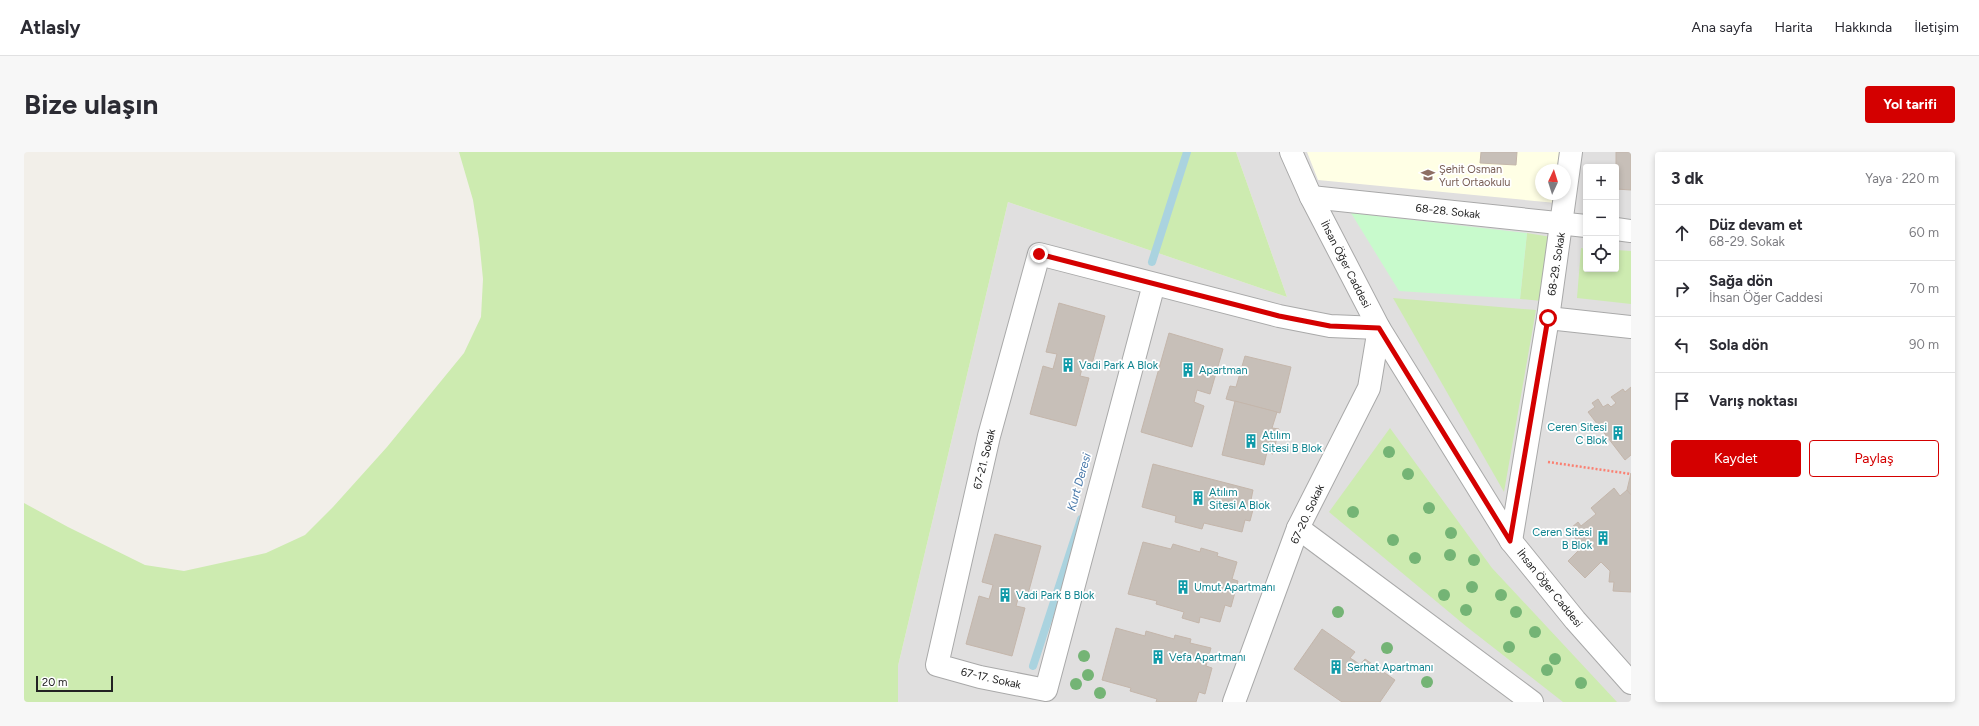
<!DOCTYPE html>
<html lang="tr">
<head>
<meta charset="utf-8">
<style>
  :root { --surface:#fff; --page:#f7f7f7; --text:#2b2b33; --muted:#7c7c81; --line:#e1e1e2; --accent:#d40000 }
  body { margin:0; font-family:Figtree,sans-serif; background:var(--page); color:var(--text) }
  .controls { position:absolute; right:12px; top:12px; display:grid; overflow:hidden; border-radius:4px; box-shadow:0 2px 6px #0003 }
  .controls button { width:36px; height:36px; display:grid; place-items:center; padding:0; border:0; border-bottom:1px solid var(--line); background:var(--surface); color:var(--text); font:20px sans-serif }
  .compass { position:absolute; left:1511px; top:12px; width:36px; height:36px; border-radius:50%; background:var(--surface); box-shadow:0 2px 6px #0003; rotate:4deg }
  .scale { position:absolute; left:12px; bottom:10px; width:77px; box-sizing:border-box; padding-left:4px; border:2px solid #222; border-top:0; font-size:11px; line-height:14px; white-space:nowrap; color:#222; -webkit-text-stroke:3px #fff; paint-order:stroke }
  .stop { position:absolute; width:12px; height:12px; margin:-9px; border:3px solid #d40000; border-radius:50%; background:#fff }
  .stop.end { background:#d40000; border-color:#fff; box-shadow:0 1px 4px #0008 }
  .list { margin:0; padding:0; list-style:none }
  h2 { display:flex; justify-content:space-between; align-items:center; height:52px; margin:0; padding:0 16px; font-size:17px }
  h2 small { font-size:13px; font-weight:400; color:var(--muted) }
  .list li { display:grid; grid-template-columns:26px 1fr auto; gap:12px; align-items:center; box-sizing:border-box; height:56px; padding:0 16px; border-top:1px solid var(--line) }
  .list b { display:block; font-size:15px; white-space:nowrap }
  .list p { margin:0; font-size:13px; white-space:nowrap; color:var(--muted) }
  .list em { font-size:13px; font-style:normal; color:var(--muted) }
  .actions { display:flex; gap:8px; padding:12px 16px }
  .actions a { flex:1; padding:9px 0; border:1px solid var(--accent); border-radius:4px; text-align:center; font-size:14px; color:var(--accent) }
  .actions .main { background:var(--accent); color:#fff }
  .icon { flex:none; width:22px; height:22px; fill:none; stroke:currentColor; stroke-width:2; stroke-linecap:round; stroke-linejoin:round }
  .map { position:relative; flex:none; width:1607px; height:550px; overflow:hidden; border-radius:4px }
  header { display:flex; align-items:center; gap:24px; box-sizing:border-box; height:56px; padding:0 20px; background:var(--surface); border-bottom:1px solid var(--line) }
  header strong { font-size:19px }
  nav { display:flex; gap:22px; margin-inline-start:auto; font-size:14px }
  .intro { display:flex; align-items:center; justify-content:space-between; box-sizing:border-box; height:96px; padding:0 24px }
  h1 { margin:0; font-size:28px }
  .button { padding:10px 18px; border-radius:4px; background:var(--accent); color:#fff; font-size:14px; font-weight:700 }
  main { display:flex; gap:24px; padding:0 24px }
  aside { flex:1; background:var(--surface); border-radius:4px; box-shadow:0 2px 6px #0003 }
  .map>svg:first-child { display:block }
  .residential { fill:#e0dfdf; fill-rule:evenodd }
  .education { fill:#ffffe5 }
  .grass { fill:#cdebb0 }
  .park { fill:#c8facc }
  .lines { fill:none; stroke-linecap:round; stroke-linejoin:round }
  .stream { stroke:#aad3df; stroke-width:8 }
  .building { fill:#c7bfb8; stroke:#c4b6ab }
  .minor-casing { stroke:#a9a9a9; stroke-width:24 }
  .path { stroke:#fa8072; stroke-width:2.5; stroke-dasharray:2 2; stroke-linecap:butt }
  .minor { stroke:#fff; stroke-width:22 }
  .tree { fill:#74b475 }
  .route { stroke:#d40000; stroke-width:5 }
  .labels { text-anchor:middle; stroke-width:3.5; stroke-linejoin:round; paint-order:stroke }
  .education-label { font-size:11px; fill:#785e54; stroke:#fff; text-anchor:start }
  .street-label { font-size:11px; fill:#222; stroke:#fff }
  .culture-label { font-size:11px; fill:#0d838f; stroke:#fff; text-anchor:start }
  .water-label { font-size:12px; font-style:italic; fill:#4a7aab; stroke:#fff }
</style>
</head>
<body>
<header>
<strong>Atlasly</strong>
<nav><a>Ana sayfa</a><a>Harita</a><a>Hakkında</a><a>İletişim</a></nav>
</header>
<div class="intro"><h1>Bize ulaşın</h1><a class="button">Yol tarifi</a></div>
<main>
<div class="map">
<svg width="1607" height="550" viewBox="0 0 1607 550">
  <rect width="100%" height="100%" fill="#f2efe9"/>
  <path class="residential" d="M1212 0H1607V550H874V514L984 50 1263 145ZM1562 15H1592V117H1562ZM1517 18H1541V42H1517Z"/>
  <path class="education" d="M1283 0H1537L1535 18H1517V42H1533L1532 51 1294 28Z"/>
  <g class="grass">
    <path d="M435 0H1212L1263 145 984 50 874 514V550H0V351L44 375 121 413 160 419 242 401 281 383 309 355 363 295 440 201 457 165 459 127 455 87 449 48Z"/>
    <path d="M1503 81 1527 85 1518 149 1496 147Z"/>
    <path d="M1557 96 1562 97V117H1592V98L1607 99V152L1553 146Z"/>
    <path d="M1369 146 1512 158 1480 340Z"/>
    <path d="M1366 276 1468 416 1593 550H1539L1443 475 1305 360Z"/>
  </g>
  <path class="park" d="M1327 61 1503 81 1496 147 1375 139Z"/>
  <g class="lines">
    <g class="stream">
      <path d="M1128 110 1163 0"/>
      <path d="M1009 514 1057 367"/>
    </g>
  </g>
  <g class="building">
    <path d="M1457 0H1493L1492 13 1456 11Z"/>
    <path d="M1592 0H1607V38L1592 37Z"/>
    <path d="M1035 151 1081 164 1068 212 1060 209 1056 224 1065 226 1052 274 1006 262 1019 214 1029 217 1033 202 1022 200Z"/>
    <path d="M1145 181 1199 197 1186 242 1173 238 1170 250 1180 254 1168 295 1117 280Z"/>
    <path d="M1221 204 1267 215 1256 261 1202 247 1206 234 1212 235Z"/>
    <path d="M1607 235V303L1601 308 1564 260 1571 255 1568 251 1574 247 1579 255 1584 252 1587 255 1592 251 1587 245 1599 237 1601 240Z"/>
    <path d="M1211 249 1253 260 1248 276 1255 277 1249 302 1243 300 1240 313 1198 303Z"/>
    <path d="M1129 312 1229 338 1226 353 1230 354 1226 369 1221 368 1218 380 1180 371 1178 377 1151 370 1152 364 1118 355Z"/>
    <path d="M1607 321V343L1603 338Z"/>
    <path d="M1590 336 1596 344 1603 338 1607 343V440L1589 439 1590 430H1585L1586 419 1577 410 1561 426 1544 409 1556 397 1547 376 1554 370 1557 374 1572 362 1567 356Z"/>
    <path d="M971 382 1017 394 1004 442 996 440 992 454 1001 456 988 504 942 492 955 444 965 447 969 433 958 430Z"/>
    <path d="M1119 390 1147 397 1149 392 1176 400 1177 396 1194 401 1193 404 1213 410 1208 427 1214 429 1207 455 1201 453 1196 470 1176 465 1175 471 1158 466 1160 460 1132 452 1133 449 1104 442Z"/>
    <path d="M1092 476 1121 484 1122 479 1150 487 1151 483 1167 487 1166 491 1187 496 1182 514 1188 516 1181 542 1175 540 1172 550H1132L1133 547 1106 539 1107 536 1078 528Z"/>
    <path d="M1298 477 1331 500 1326 506 1331 509 1336 513 1341 507 1371 528 1356 550H1318L1270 517Z"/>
  </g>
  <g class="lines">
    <defs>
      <g id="minor">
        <path d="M1267 0 1287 45 1355 176 1487 389 1551 468 1607 531"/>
        <path d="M1287 45 1562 74"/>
        <path d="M1592 77 1607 79"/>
        <path d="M1130 132 1022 538 956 525 913 513 965 284 1015 102 1255 164 1306 174 1355 176 1345 236 1274 376 1210 550"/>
        <path d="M1524 166 1607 175"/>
        <path d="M1274 376 1508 550"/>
        <path d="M1487 389 1524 166 1547 0"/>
      </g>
    </defs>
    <use href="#minor" class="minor-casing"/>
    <path class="path" d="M1524 310 1607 322"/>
    <use href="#minor" class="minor"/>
  </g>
  <g class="tree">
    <circle cx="1365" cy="300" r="6"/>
    <circle cx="1384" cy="322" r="6"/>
    <circle cx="1405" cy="356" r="6"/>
    <circle cx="1329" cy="360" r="6"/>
    <circle cx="1427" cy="381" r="6"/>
    <circle cx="1369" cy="388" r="6"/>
    <circle cx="1426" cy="403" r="6"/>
    <circle cx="1391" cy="406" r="6"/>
    <circle cx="1450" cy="408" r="6"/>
    <circle cx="1448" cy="435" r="6"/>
    <circle cx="1420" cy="443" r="6"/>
    <circle cx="1477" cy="443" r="6"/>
    <circle cx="1442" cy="458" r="6"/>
    <circle cx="1314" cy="460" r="6"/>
    <circle cx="1492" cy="460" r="6"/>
    <circle cx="1511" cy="480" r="6"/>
    <circle cx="1485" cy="495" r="6"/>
    <circle cx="1363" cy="496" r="6"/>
    <circle cx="1060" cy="504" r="6"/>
    <circle cx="1531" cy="507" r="6"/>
    <circle cx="1523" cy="518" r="6"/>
    <circle cx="1064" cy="523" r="6"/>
    <circle cx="1403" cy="530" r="6"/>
    <circle cx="1557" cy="531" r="6"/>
    <circle cx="1052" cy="532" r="6"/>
    <circle cx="1076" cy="541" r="6"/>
  </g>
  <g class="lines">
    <path class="route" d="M1015 102 1255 164 1306 174 1355 176 1486 389 1524 166"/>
  </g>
  <defs>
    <symbol id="school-bare" viewBox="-9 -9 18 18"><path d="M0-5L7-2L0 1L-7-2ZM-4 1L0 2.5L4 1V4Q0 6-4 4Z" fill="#8d6e63" stroke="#fff" stroke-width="2.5" paint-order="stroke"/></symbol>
    <symbol id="building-bare" viewBox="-9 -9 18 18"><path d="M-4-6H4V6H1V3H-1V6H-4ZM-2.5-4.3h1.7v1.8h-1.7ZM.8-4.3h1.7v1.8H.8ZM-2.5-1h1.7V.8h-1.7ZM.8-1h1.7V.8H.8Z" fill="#0f9aa8" stroke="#fff" stroke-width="2.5" paint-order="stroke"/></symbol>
  </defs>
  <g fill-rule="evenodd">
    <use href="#school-bare" x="1394" y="13" width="20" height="20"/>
    <use href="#building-bare" x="1034" y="203" width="20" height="20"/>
    <use href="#building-bare" x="1154" y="208" width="20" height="20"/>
    <use href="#building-bare" x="1584" y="271" width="20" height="20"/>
    <use href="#building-bare" x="1217" y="279" width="20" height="20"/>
    <use href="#building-bare" x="1164" y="336" width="20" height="20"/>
    <use href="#building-bare" x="1569" y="376" width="20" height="20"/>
    <use href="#building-bare" x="1149" y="425" width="20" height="20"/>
    <use href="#building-bare" x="971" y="433" width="20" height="20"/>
    <use href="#building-bare" x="1124" y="495" width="20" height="20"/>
    <use href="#building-bare" x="1302" y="505" width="20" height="20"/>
  </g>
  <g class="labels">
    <g class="education-label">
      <text x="1415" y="21">Şehit Osman<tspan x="1415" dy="13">Yurt Ortaokulu</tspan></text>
    </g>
    <g class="street-label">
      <text transform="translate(1424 59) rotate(6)" y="4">68-28. Sokak</text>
      <text transform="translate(1322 112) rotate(63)" y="4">İhsan Öğer Caddesi</text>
      <text transform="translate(1532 112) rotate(-81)" y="4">68-29. Sokak</text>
      <text transform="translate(960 307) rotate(-76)" y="4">67-21. Sokak</text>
      <text transform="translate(1283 362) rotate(-65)" y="4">67-20. Sokak</text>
      <text transform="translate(1526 436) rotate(51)" y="4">İhsan Öğer Caddesi</text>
      <text transform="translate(967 526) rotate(13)" y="4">67-17. Sokak</text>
    </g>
    <g class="culture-label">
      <text x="1055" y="217">Vadi Park A Blok</text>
      <text x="1175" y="222">Apartman</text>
      <text x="1583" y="279" text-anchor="end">Ceren Sitesi<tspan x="1583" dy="13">C Blok</tspan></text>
      <text x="1238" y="287">Atılım<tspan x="1238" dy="13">Sitesi B Blok</tspan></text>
      <text x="1185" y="344">Atılım<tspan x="1185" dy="13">Sitesi A Blok</tspan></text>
      <text x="1568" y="384" text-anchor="end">Ceren Sitesi<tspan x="1568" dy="13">B Blok</tspan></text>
      <text x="1170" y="439">Umut Apartmanı</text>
      <text x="992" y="447">Vadi Park B Blok</text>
      <text x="1145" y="509">Vefa Apartmanı</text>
      <text x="1323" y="519">Serhat Apartmanı</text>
    </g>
    <g class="water-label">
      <text transform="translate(1055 330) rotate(-74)" y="4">Kurt Deresi</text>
    </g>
  </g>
</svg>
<div class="controls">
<button>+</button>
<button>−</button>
<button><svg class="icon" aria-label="locate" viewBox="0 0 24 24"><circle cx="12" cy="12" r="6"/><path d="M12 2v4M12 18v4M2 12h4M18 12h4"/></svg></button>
</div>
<svg class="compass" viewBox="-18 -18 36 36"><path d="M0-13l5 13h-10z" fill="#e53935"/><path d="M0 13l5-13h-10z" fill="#7c7c81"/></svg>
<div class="scale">20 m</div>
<div class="stop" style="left:1524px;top:166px"></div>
<div class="stop end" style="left:1015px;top:102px"></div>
</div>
<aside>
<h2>3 dk<small>Yaya · 220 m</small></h2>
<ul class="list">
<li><svg class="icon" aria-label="ahead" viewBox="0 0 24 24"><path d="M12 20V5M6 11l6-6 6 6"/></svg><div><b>Düz devam et</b><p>68-29. Sokak</p></div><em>60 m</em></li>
<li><svg class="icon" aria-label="right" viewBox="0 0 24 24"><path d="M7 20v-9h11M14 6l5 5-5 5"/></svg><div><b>Sağa dön</b><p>İhsan Öğer Caddesi</p></div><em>70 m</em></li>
<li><svg class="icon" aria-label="left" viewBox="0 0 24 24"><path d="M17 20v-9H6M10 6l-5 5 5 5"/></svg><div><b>Sola dön</b></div><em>90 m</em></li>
<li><svg class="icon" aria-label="arrive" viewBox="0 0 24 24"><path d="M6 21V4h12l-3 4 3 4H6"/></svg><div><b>Varış noktası</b></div></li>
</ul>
<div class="actions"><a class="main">Kaydet</a><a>Paylaş</a></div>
</aside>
</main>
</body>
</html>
